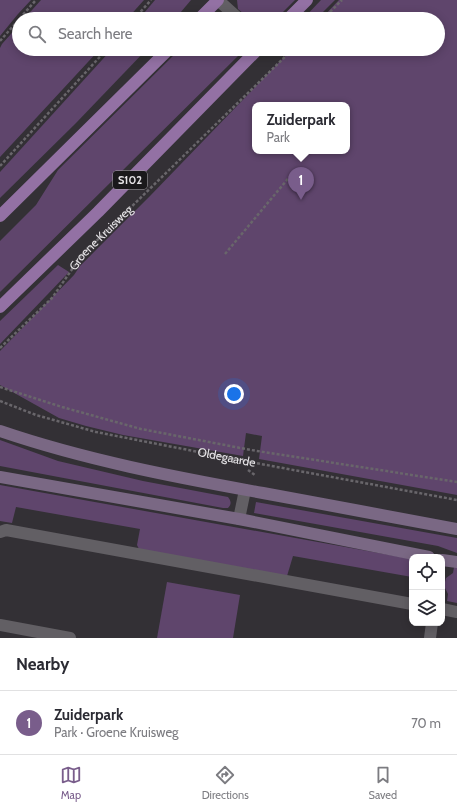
<!DOCTYPE html>
<html lang="en">
<head>
<meta charset="utf-8">
<style>
  :root { --surface:#fff; --page:#f7f7f7; --text:#2b2b33; --muted:#7c7c81; --line:#e1e1e2; --accent:#795d8b }
  body { margin:0; font-family:Cabin,sans-serif; background:var(--page); color:var(--text) }
  .controls { position:absolute; right:12px; bottom:12px; display:grid; overflow:hidden; border-radius:8px; box-shadow:0 2px 10px #0003 }
  .controls button { width:36px; height:36px; display:grid; place-items:center; padding:0; border:0; border-bottom:1px solid var(--line); background:var(--surface); color:var(--text); font:20px sans-serif }
  .you { position:absolute; left:234px; top:394px; width:14px; height:14px; margin:-10px; border:3px solid #fff; border-radius:50%; background:#1a73e8; box-shadow:0 0 0 6px #1a73e833 }
  .badge { display:grid; place-items:center; width:26px; height:26px; border-radius:50%; background:var(--accent); color:#fff; font-size:13px; font-weight:700 }
  .pin { position:absolute; translate:-50% -33px; filter:drop-shadow(0 1px 2px #0008) }
  .pin::after { content:''; position:absolute; top:21px; width:14px; height:12px; background:inherit; clip-path:polygon(0 0,100% 0,50% 100%) }
  .popup { position:absolute; left:252px; top:102px; width:98px; height:52px; box-sizing:border-box; display:grid; place-content:center; border-radius:8px; background:var(--surface); filter:drop-shadow(0 1px 3px #0005); font-size:13px; white-space:nowrap; color:var(--muted) }
  .popup b { font-size:15px; color:var(--text) }
  .popup::after { content:''; position:absolute; left:50%; top:100%; margin-left:-8px; border:8px solid transparent; border-top-color:var(--surface) }
  .list { margin:0; padding:0; list-style:none }
  h2 { display:flex; justify-content:space-between; align-items:center; height:52px; margin:0; padding:0 16px; font-size:17px }
  h2 small { font-size:13px; font-weight:400; color:var(--muted) }
  .list li { display:grid; grid-template-columns:26px 1fr auto; gap:12px; align-items:center; box-sizing:border-box; height:64px; padding:0 16px; border-top:1px solid var(--line) }
  .list b { display:block; font-size:15px; white-space:nowrap }
  .list p { margin:0; font-size:13px; white-space:nowrap; color:var(--muted) }
  .list em { font-size:13px; font-style:normal; color:var(--muted) }
  .icon { flex:none; width:22px; height:22px; fill:none; stroke:currentColor; stroke-width:2; stroke-linecap:round; stroke-linejoin:round }
  .map { position:relative; flex:none; width:457px; height:638px; overflow:hidden }
  .search { position:absolute; background:var(--surface); box-shadow:0 2px 10px #0003; left:12px; right:12px; top:12px; height:44px; display:flex; align-items:center; gap:10px; box-sizing:border-box; padding:0 14px; border-radius:22px; color:var(--muted); font-size:15px }
  .sheet { height:116px; background:var(--surface) }
  nav { display:flex; justify-content:space-around; align-items:center; box-sizing:border-box; height:56px; border-top:1px solid var(--line); background:var(--surface); font-size:11px; color:var(--muted) }
  nav a { display:grid; justify-items:center; gap:2px }
  nav .on { color:var(--accent) }
  .map>svg:first-child { display:block }
  .green { fill:#5f456c; fill-rule:evenodd }
  .lines { fill:none; stroke-linecap:round; stroke-linejoin:round }
  .path { stroke:#69666b; stroke-width:2.5; stroke-dasharray:3 2; stroke-linecap:butt }
  .minor { stroke:#625f64; stroke-width:12 }
  .secondary { stroke:#7a6884; stroke-width:12 }
  .primary { stroke:#9371a4; stroke-width:12 }
  .labels { text-anchor:middle; stroke-width:3; stroke-linejoin:round; paint-order:stroke }
  .shield { fill:#1a191b; stroke:#a8a6a9; stroke-width:1 }
  .shield-label { font-size:11px; font-weight:bold; fill:#e5e3e6 }
  .street-label { font-size:12px; fill:#e5e3e6; stroke:#1a191b }
</style>
</head>
<body>
<div class="map">
<svg width="457" height="638" viewBox="0 0 457 638">
  <rect width="100%" height="100%" fill="#333035"/>
  <g class="green">
    <path d="M0 0H31L18 14 0 36Z"/>
    <path d="M41 0H144L127 19H24Z"/>
    <path d="M155 0H191L175 19H139Z"/>
    <path d="M237 0H295L276 19H250L238 9Z"/>
    <path d="M321 0H335L316 19H303Z"/>
    <path d="M339 0H457V495L259 459 262 436 246 433 243 456 123 435 86 426 59 418 0 385V351L74 275 80 266 150 196 292 49H438V19H321ZM255 105H347V151H255Z"/>
    <path d="M19 25V49H100L0 157V48L2 44Z"/>
    <path d="M112 49H147L76 123 0 198V172Z"/>
    <path d="M180 49H240L238 56 0 292V241L36 205 58 170Z"/>
    <path d="M58 265 69 272 0 344V321Z"/>
    <path d="M0 440 58 461 143 481 228 497C231 501 232 504 228 508H223L0 466Z"/>
    <path d="M0 485 412 559V577L293 556 287 576 139 549 137 545 140 529 16 507 12 523 0 521Z"/>
    <path d="M256 502 457 538V553L438 546 254 513Z"/>
    <path d="M454 567 457 568V603L447 601 448 594 444 586 446 578 453 573Z"/>
    <path d="M167 582 240 595 233 638H157Z"/>
  </g>
  <g class="lines">
    <g class="path">
      <path d="M134 19 151 0"/>
      <path d="M323 19 342 0"/>
      <path d="M0 41 36 0"/>
      <path d="M0 166 107 49"/>
      <path d="M225 254 292 174"/>
      <path id="s1" d="M0 348 52 298 82 255 293 49"/>
      <path d="M0 387 62 407 141 429 251 450 457 482"/>
      <path id="s2" d="M0 401 36 415 96 432 250 462 457 500"/>
      <path d="M248 470 255 475"/>
    </g>
    <g class="minor">
      <path d="M218 0 239 19"/>
      <path d="M239 519 245 490"/>
      <path d="M0 532 6 530 412 604"/>
      <path d="M442 609 457 612"/>
      <path d="M0 625 70 638"/>
      <path d="M430 638 432 623"/>
    </g>
    <g class="secondary">
      <path d="M0 431C85 460 174 477 263 493 328 505 392 517 457 529"/>
      <path d="M0 477 239 519 429 557"/>
      <path d="M442 560 457 562"/>
    </g>
    <g class="primary">
      <path d="M199 19 218 0"/>
      <path d="M288 19 307 0"/>
      <path d="M0 216 169 49"/>
      <path d="M0 307 98 212 258 49"/>
    </g>
  </g>
  <g class="labels">
    <rect class="shield" x="113" y="171" width="34" height="18" rx="3"/>
    <g class="shield-label">
      <text x="130" y="184">S102</text>
    </g>
    <g class="street-label">
      <text dy="4" stroke="none"><textPath href="#s1" startOffset="150">Groene Kruisweg</textPath></text>
      <text dy="4" stroke="none"><textPath href="#s2" startOffset="234">Oldegaarde</textPath></text>
    </g>
  </g>
</svg>
<div class="controls">
<button><svg class="icon" aria-label="locate" viewBox="0 0 24 24"><circle cx="12" cy="12" r="6"/><path d="M12 2v4M12 18v4M2 12h4M18 12h4"/></svg></button>
<button><svg class="icon" aria-label="layers" viewBox="0 0 24 24"><path d="M12 4l9 5-9 5-9-5zM3 14l9 5 9-5"/></svg></button>
</div>
<div class="you"></div>
<div class="pin badge" style="left:301px;top:200px">1</div>
<div class="popup"><b>Zuiderpark</b>Park</div>
<div class="search"><svg class="icon" aria-label="search" viewBox="0 0 24 24"><circle cx="10" cy="10" r="6"/><path d="M15 15l6 6"/></svg>Search here</div>
</div>
<section class="sheet">
<h2>Nearby<small></small></h2>
<ul class="list">
<li><span class="badge">1</span><div><b>Zuiderpark</b><p>Park · Groene Kruisweg</p></div><em>70 m</em></li>
</ul>
</section>
<nav>
<a class="on"><svg class="icon" aria-label="map" viewBox="0 0 24 24"><path d="M3 6l6-2 6 2 6-2v14l-6 2-6-2-6 2zM9 4v14M15 6v14"/></svg>Map</a>
<a><svg class="icon" aria-label="directions" viewBox="0 0 24 24"><path d="M12 3l9 9-9 9-9-9zM9 14v-3h6M13 9l2 2-2 2"/></svg>Directions</a>
<a><svg class="icon" aria-label="saved" viewBox="0 0 24 24"><path d="M7 4h10v16l-5-4-5 4z"/></svg>Saved</a>
</nav>
</body>
</html>
